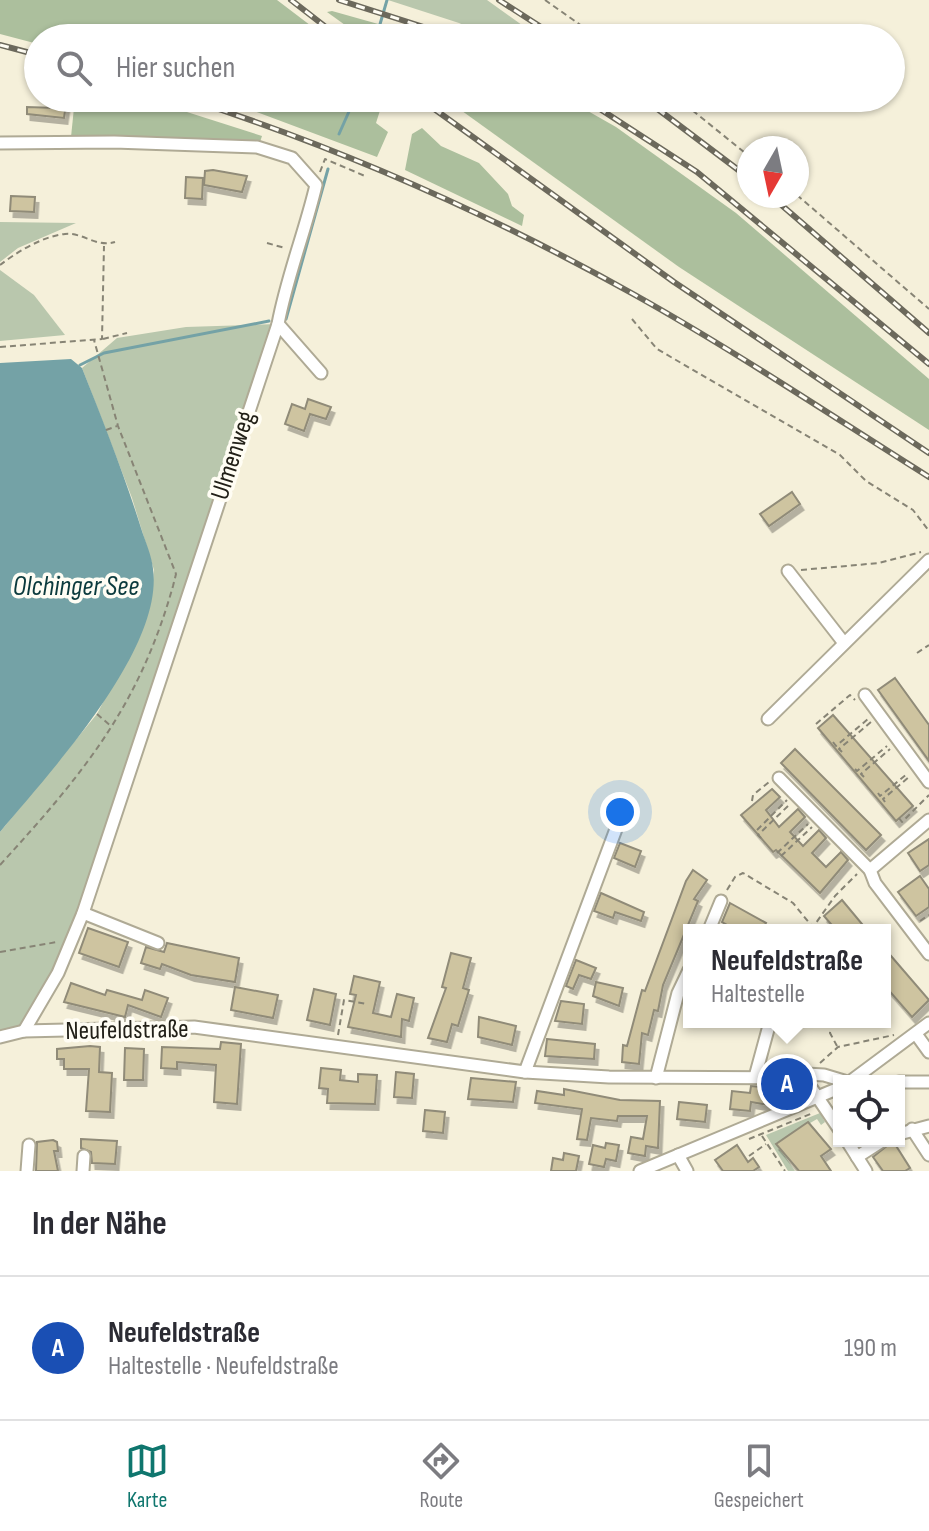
<!DOCTYPE html>
<html lang="de">
<head>
<meta charset="utf-8">
<style>
  :root { --surface:#fff; --page:#f2f2f3; --text:#2b2b33; --muted:#7c7c81; --line:#e1e1e2; --accent:#0f766e }
  body { margin:0; font-family:"Sofia Sans Condensed",sans-serif; background:var(--page); color:var(--text) }
  .controls { position:absolute; right:24px; bottom:24px; display:grid; overflow:hidden; border-radius:0px; box-shadow:0 2px 6px #0004 }
  .controls button { width:72px; height:72px; display:grid; place-items:center; padding:0; border:0; border-bottom:2px solid var(--line); background:var(--surface); color:var(--text); font:40px sans-serif }
  .compass { position:absolute; left:737px; top:136px; width:72px; height:72px; border-radius:50%; background:var(--surface); box-shadow:0 2px 6px #0004; rotate:189deg }
  .you { position:absolute; left:620px; top:812px; width:28px; height:28px; margin:-20px; border:6px solid #fff; border-radius:50%; background:#1a73e8; box-shadow:0 0 0 12px #1a73e833 }
  .badge { display:grid; place-items:center; width:52px; height:52px; border-radius:50%; background:var(--accent); color:#fff; font-size:26px; font-weight:700 }
  .pin { position:absolute; translate:-50% -50%; border:4px solid #fff; box-shadow:0 2px 8px #0006 }
  .popup { position:absolute; left:683px; top:924px; width:208px; height:104px; box-sizing:border-box; display:grid; place-content:center; border-radius:0px; background:var(--surface); filter:drop-shadow(0 2px 6px #0005); font-size:26px; white-space:nowrap; color:var(--muted) }
  .popup b { font-size:30px; color:var(--text) }
  .popup::after { content:''; position:absolute; left:50%; top:100%; margin-left:-16px; border:16px solid transparent; border-top-color:var(--surface) }
  .list { margin:0; padding:0; list-style:none }
  h2 { display:flex; justify-content:space-between; align-items:center; height:104px; margin:0; padding:0 32px; font-size:34px }
  h2 small { font-size:26px; font-weight:400; color:var(--muted) }
  .list li { display:grid; grid-template-columns:52px 1fr auto; gap:24px; align-items:center; box-sizing:border-box; height:144px; padding:0 32px; border-top:2px solid var(--line) }
  .list b { display:block; font-size:30px; white-space:nowrap }
  .list p { margin:0; font-size:26px; white-space:nowrap; color:var(--muted) }
  .list em { font-size:26px; font-style:normal; color:var(--muted) }
  .icon { flex:none; width:44px; height:44px; fill:none; stroke:currentColor; stroke-width:2; stroke-linecap:round; stroke-linejoin:round }
  .map { position:relative; flex:none; width:929px; height:1171px; overflow:hidden }
  .search { position:absolute; background:var(--surface); box-shadow:0 2px 6px #0004; left:24px; right:24px; top:24px; height:88px; display:flex; align-items:center; gap:20px; box-sizing:border-box; padding:0 28px; border-radius:44px; color:var(--muted); font-size:30px }
  .sheet { height:248px; background:var(--surface) }
  nav { display:flex; justify-content:space-around; align-items:center; box-sizing:border-box; height:112px; border-top:2px solid var(--line); background:var(--surface); font-size:22px; color:var(--muted) }
  nav a { display:grid; justify-items:center; gap:4px }
  nav .on { color:var(--accent) }
  .map>svg:first-child { display:block }
  .green { fill:#b9c7ad }
  .forest { fill:#acbf9d }
  .water { fill:#74a2a6 }
  .lines { fill:none; stroke-linecap:round; stroke-linejoin:round }
  .stream { stroke:#74a2a6; stroke-width:3 }
  .building { fill:#cec4a0; stroke:#908b78; stroke-width:2; filter:url(#shadow) }
  .minor-casing { stroke:#afaa95; stroke-width:15 }
  .path { stroke:#878475; stroke-width:2; stroke-dasharray:6 4; stroke-linecap:butt }
  .minor { stroke:#fff; stroke-width:11 }
  .rail-casing { stroke:#6c695c; stroke-width:6 }
  .rail { stroke:#fffdf4; stroke-width:3; stroke-dasharray:9; stroke-linecap:butt }
  .labels { text-anchor:middle; stroke-width:7; stroke-linejoin:round; paint-order:stroke }
  .street-label { font-size:26px; fill:#222018; stroke:#fffdf4 }
  .water-label { font-size:28px; font-style:italic; fill:#0b3a3d; stroke:#fffdf4 }
</style>
</head>
<body>
<div class="map">
<svg width="929" height="1171" viewBox="0 0 929 1171">
  <defs>
    <filter id="shadow"><feDropShadow dx="3.5" dy="6" stdDeviation="0" flood-color="#0004"/></filter>
  </defs>
  <rect width="100%" height="100%" fill="#f5f0da"/>
  <g class="green">
    <path d="M388 0H487L540 38H493L459 23Z"/>
    <path d="M0 222 76 223 18 248 0 262Z"/>
    <path d="M0 270 34 295 65 335 0 341Z"/>
    <path d="M278 324 83 913 24 1031 0 1036V832L97 714 141 629 151 599 154 570 132 498 82 368 117 338 186 327Z"/>
    <path d="M820 1113 825 1122 821 1125 817 1119 776 1143 795 1171H788L766 1135Z"/>
  </g>
  <g class="forest">
    <path d="M0 0H277L327 38H38V44L0 34Z"/>
    <path d="M332 11 428 38H363L327 12Z"/>
    <path d="M75 98H143L262 136 260 142 71 137Z"/>
    <path d="M219 98H384L376 123 388 132 377 157Z"/>
    <path d="M444 98H565L616 127 736 213 929 379V430L679 267Z"/>
    <path d="M422 128 441 146 479 163 508 194 512 206 524 215 522 226 405 170 412 134Z"/>
  </g>
  <path class="water" d="M71 359 82 368C103 421 124 474 141 528 145 541 152 556 153 569 164 650 49 773 0 832V363Z"/>
  <g class="lines">
    <g class="stream">
      <path d="M376 38 387 0"/>
      <path d="M339 134 355 98"/>
      <path d="M286 319 328 169"/>
      <path d="M80 365 104 353 269 321"/>
    </g>
  </g>
  <g class="building">
    <path d="M57 103 66 104 64 118 27 114V107L56 108Z"/>
    <path d="M213 170 247 176 242 192 204 185 205 171Z"/>
    <path d="M186 177 203 178 202 199 185 198Z"/>
    <path d="M11 196 35 197 34 212 10 211Z"/>
    <path d="M308 399 331 407 326 419 310 414 304 431 285 424 292 404 305 409Z"/>
    <path d="M792 492 800 504 769 526 760 514Z"/>
    <path d="M895 678 929 725V761L878 690Z"/>
    <path d="M833 715 913 806 896 821 818 728Z"/>
    <path d="M795 749 881 835 866 850 781 763Z"/>
    <path d="M772 789 780 797 766 810 779 827 798 809 805 817 790 832 803 846 819 830 826 838 812 853 826 867 841 852 848 860 820 893 776 850 773 852 741 815Z"/>
    <path d="M929 839V865L920 871 908 853Z"/>
    <path d="M620 843 641 851 635 867 614 858Z"/>
    <path d="M693 870 707 880 694 899 698 901 663 985 658 1011 654 1010 648 1035 642 1033 639 1064 622 1062 623 1045 627 1046 642 990 645 991 686 881Z"/>
    <path d="M920 876 929 889V907L916 916 898 892Z"/>
    <path d="M601 893 644 912 641 921 615 912 613 918 594 911Z"/>
    <path d="M842 900 867 930H836L824 916Z"/>
    <path d="M730 903 766 923 762 930H736L722 922Z"/>
    <path d="M88 928 128 942 119 967 79 953Z"/>
    <path d="M167 943 239 958 235 982 191 975 162 964 160 969 141 963 146 947 164 952Z"/>
    <path d="M885 949 929 1000 912 1017 885 986Z"/>
    <path d="M451 953 471 958 463 988 469 990 458 1026 452 1024 447 1042 428 1038 446 988 442 987Z"/>
    <path d="M576 960 596 968 591 979 579 975 573 989 566 986Z"/>
    <path d="M354 976 380 982 373 1013 391 1017 397 994 414 998 409 1021 402 1019 401 1037 348 1027 356 995 350 994Z"/>
    <path d="M596 982 623 988 619 1006 593 996Z"/>
    <path d="M71 983 105 995 107 990 142 1000 145 990 168 998 161 1017 128 1005 125 1017 64 1002Z"/>
    <path d="M235 987 278 995 273 1018 231 1010Z"/>
    <path d="M314 989 336 994 330 1025 307 1020Z"/>
    <path d="M561 1001 584 1004 582 1024 555 1021Z"/>
    <path d="M479 1017 516 1026 512 1045 478 1037Z"/>
    <path d="M547 1039 595 1044 594 1059 545 1056Z"/>
    <path d="M221 1042 241 1044 237 1104 214 1102 216 1065 177 1062V1069L161 1068 162 1047 220 1049Z"/>
    <path d="M90 1046 100 1047 99 1072 112 1073 110 1112 86 1111 89 1069H64V1059H57V1049Z"/>
    <path d="M125 1048 144 1049 143 1080H124Z"/>
    <path d="M321 1068 341 1070 340 1080 358 1082V1074L377 1075 375 1104 327 1103 328 1089 319 1088Z"/>
    <path d="M396 1072 414 1074 412 1098 394 1097Z"/>
    <path d="M471 1078 516 1082 513 1102 468 1099Z"/>
    <path d="M751 1086 771 1088 769 1105 751 1102 750 1111 730 1109 732 1091 750 1093Z"/>
    <path d="M564 1089 620 1100 660 1101 658 1148 646 1146 645 1156 628 1153 631 1137 643 1139 647 1116H618L617 1121 591 1118 587 1140 577 1139 582 1109 535 1103 537 1091 564 1095Z"/>
    <path d="M679 1102 707 1105 705 1122 677 1119Z"/>
    <path d="M425 1110 445 1112 443 1133 423 1131Z"/>
    <path d="M808 1122 831 1149 821 1156 831 1171H799L776 1144Z"/>
    <path d="M81 1139 117 1141 115 1164 92 1163 91 1152 81 1148Z"/>
    <path d="M53 1140 57 1142 58 1151H54L58 1171H36L37 1142Z"/>
    <path d="M893 1141 910 1168 905 1171H883L873 1157Z"/>
    <path d="M606 1143 619 1145 616 1161 606 1159 604 1167 589 1164 593 1145 605 1148Z"/>
    <path d="M737 1145 748 1162 753 1158 759 1167 753 1171H723L715 1160Z"/>
    <path d="M564 1153 579 1156 576 1171H551L553 1158 563 1160Z"/>
  </g>
  <g class="lines">
    <defs>
      <g id="minor">
        <path d="M0 143 114 142 257 147 292 158 316 185C305 232 287 276 278 324L83 913 58 973 24 1031"/>
        <path d="M278 324 321 373"/>
        <path d="M788 571 844 643"/>
        <path d="M865 695 929 782"/>
        <path d="M768 719 929 560"/>
        <path d="M779 778 870 870"/>
        <path d="M929 820 870 870 875 883 929 954"/>
        <path d="M83 913 158 943"/>
        <path d="M709 930 721 901"/>
        <path d="M916 1034 929 1052"/>
        <path d="M0 1037 24 1031 194 1027 525 1072 609 1077 789 1078 812 1089 839 1129"/>
        <path d="M525 1072 616 829"/>
        <path d="M789 1073 824 1075 844 1081"/>
        <path d="M755 1077 770 1022"/>
        <path d="M656 1078 678 993 689 970"/>
        <path d="M851 1081 929 1023"/>
        <path d="M899 1082H929"/>
        <path d="M912 1129 929 1155"/>
        <path d="M899 1134 929 1126"/>
        <path d="M847 1141 866 1171"/>
        <path d="M678 1155 687 1171"/>
        <path d="M857 1157 882 1141"/>
        <path d="M27 1171 29 1145"/>
        <path d="M83 1171 84 1156"/>
        <path d="M640 1171 839 1088"/>
      </g>
    </defs>
    <use href="#minor" class="minor-casing"/>
    <g class="path">
      <path d="M545 0 599 38"/>
      <path d="M677 98 749 156"/>
      <path d="M320 172 325 159 365 176"/>
      <path d="M797 195 929 309"/>
      <path d="M267 243 285 248"/>
      <path d="M0 265C17 252 43 236 65 234 83 232 96 248 115 242"/>
      <path d="M632 319 657 349 840 455 866 481 913 510 929 531"/>
      <path d="M103 339 127 333"/>
      <path d="M0 347 102 339 104 246"/>
      <path d="M106 430 117 426"/>
      <path d="M801 570 879 563 921 552"/>
      <path d="M917 653 929 645"/>
      <path d="M97 714 112 727"/>
      <path d="M816 724 850 695 855 700"/>
      <path d="M833 742 836 746 868 719"/>
      <path d="M842 752 839 749 871 722"/>
      <path d="M855 769 857 771 887 746"/>
      <path d="M864 777 861 774 890 749"/>
      <path d="M878 793 880 796 907 774"/>
      <path d="M752 801 753 795 769 782"/>
      <path d="M885 802 883 799 909 777"/>
      <path d="M899 818 902 822 929 795"/>
      <path d="M757 830 787 800"/>
      <path d="M761 838 758 835 789 805"/>
      <path d="M777 853 808 824"/>
      <path d="M781 856 812 827"/>
      <path d="M0 865C83 774 139 707 173 586L176 574 118 426 94 340"/>
      <path d="M727 890 735 877 743 873 793 903 815 930"/>
      <path d="M920 921 929 915"/>
      <path d="M811 930 835 896 857 874"/>
      <path d="M0 952 57 942"/>
      <path d="M831 1022 830 1033 837 1046"/>
      <path d="M338 1035 344 1000 367 1004"/>
      <path d="M820 1063 838 1047 894 1035"/>
      <path d="M762 1136 785 1171"/>
      <path d="M749 1139 813 1113"/>
      <path d="M749 1156 766 1144"/>
    </g>
    <use href="#minor" class="minor"/>
    <defs>
      <g id="rail">
        <path d="M291 0 340 38"/>
        <path d="M339 0 458 38"/>
        <path d="M499 0 558 38"/>
        <path d="M0 45 38 55"/>
        <path d="M185 98C341 148 492 215 635 295 735 351 832 416 929 477"/>
        <path d="M419 98 674 282 929 453"/>
        <path d="M583 98 697 172 929 364"/>
        <path d="M643 98 749 178"/>
        <path d="M771 196 929 333"/>
      </g>
    </defs>
    <use href="#rail" class="rail-casing"/>
    <use href="#rail" class="rail"/>
  </g>
  <g class="labels">
    <g class="street-label">
      <text transform="translate(232 455) rotate(-72)" y="9">Ulmenweg</text>
      <text transform="translate(127 1029) rotate(-1)" y="9">Neufeldstraße</text>
    </g>
    <g class="water-label">
      <text x="76" y="595">Olchinger See</text>
    </g>
  </g>
</svg>
<div class="controls">
<button><svg class="icon" aria-label="locate" viewBox="0 0 24 24"><circle cx="12" cy="12" r="6"/><path d="M12 2v4M12 18v4M2 12h4M18 12h4"/></svg></button>
</div>
<svg class="compass" viewBox="-18 -18 36 36"><path d="M0-13l5 13h-10z" fill="#e53935"/><path d="M0 13l5-13h-10z" fill="#7c7c81"/></svg>
<div class="you"></div>
<div class="pin badge" style="left:787px;top:1084px;background:#1a4fb4">A</div>
<div class="popup"><b>Neufeldstraße</b>Haltestelle</div>
<div class="search"><svg class="icon" aria-label="search" viewBox="0 0 24 24"><circle cx="10" cy="10" r="6"/><path d="M15 15l6 6"/></svg>Hier suchen</div>
</div>
<section class="sheet">
<h2>In der Nähe<small></small></h2>
<ul class="list">
<li><span class="badge" style="background:#1a4fb4">A</span><div><b>Neufeldstraße</b><p>Haltestelle · Neufeldstraße</p></div><em>190 m</em></li>
</ul>
</section>
<nav>
<a class="on"><svg class="icon" aria-label="map" viewBox="0 0 24 24"><path d="M3 6l6-2 6 2 6-2v14l-6 2-6-2-6 2zM9 4v14M15 6v14"/></svg>Karte</a>
<a><svg class="icon" aria-label="directions" viewBox="0 0 24 24"><path d="M12 3l9 9-9 9-9-9zM9 14v-3h6M13 9l2 2-2 2"/></svg>Route</a>
<a><svg class="icon" aria-label="saved" viewBox="0 0 24 24"><path d="M7 4h10v16l-5-4-5 4z"/></svg>Gespeichert</a>
</nav>
</body>
</html>
